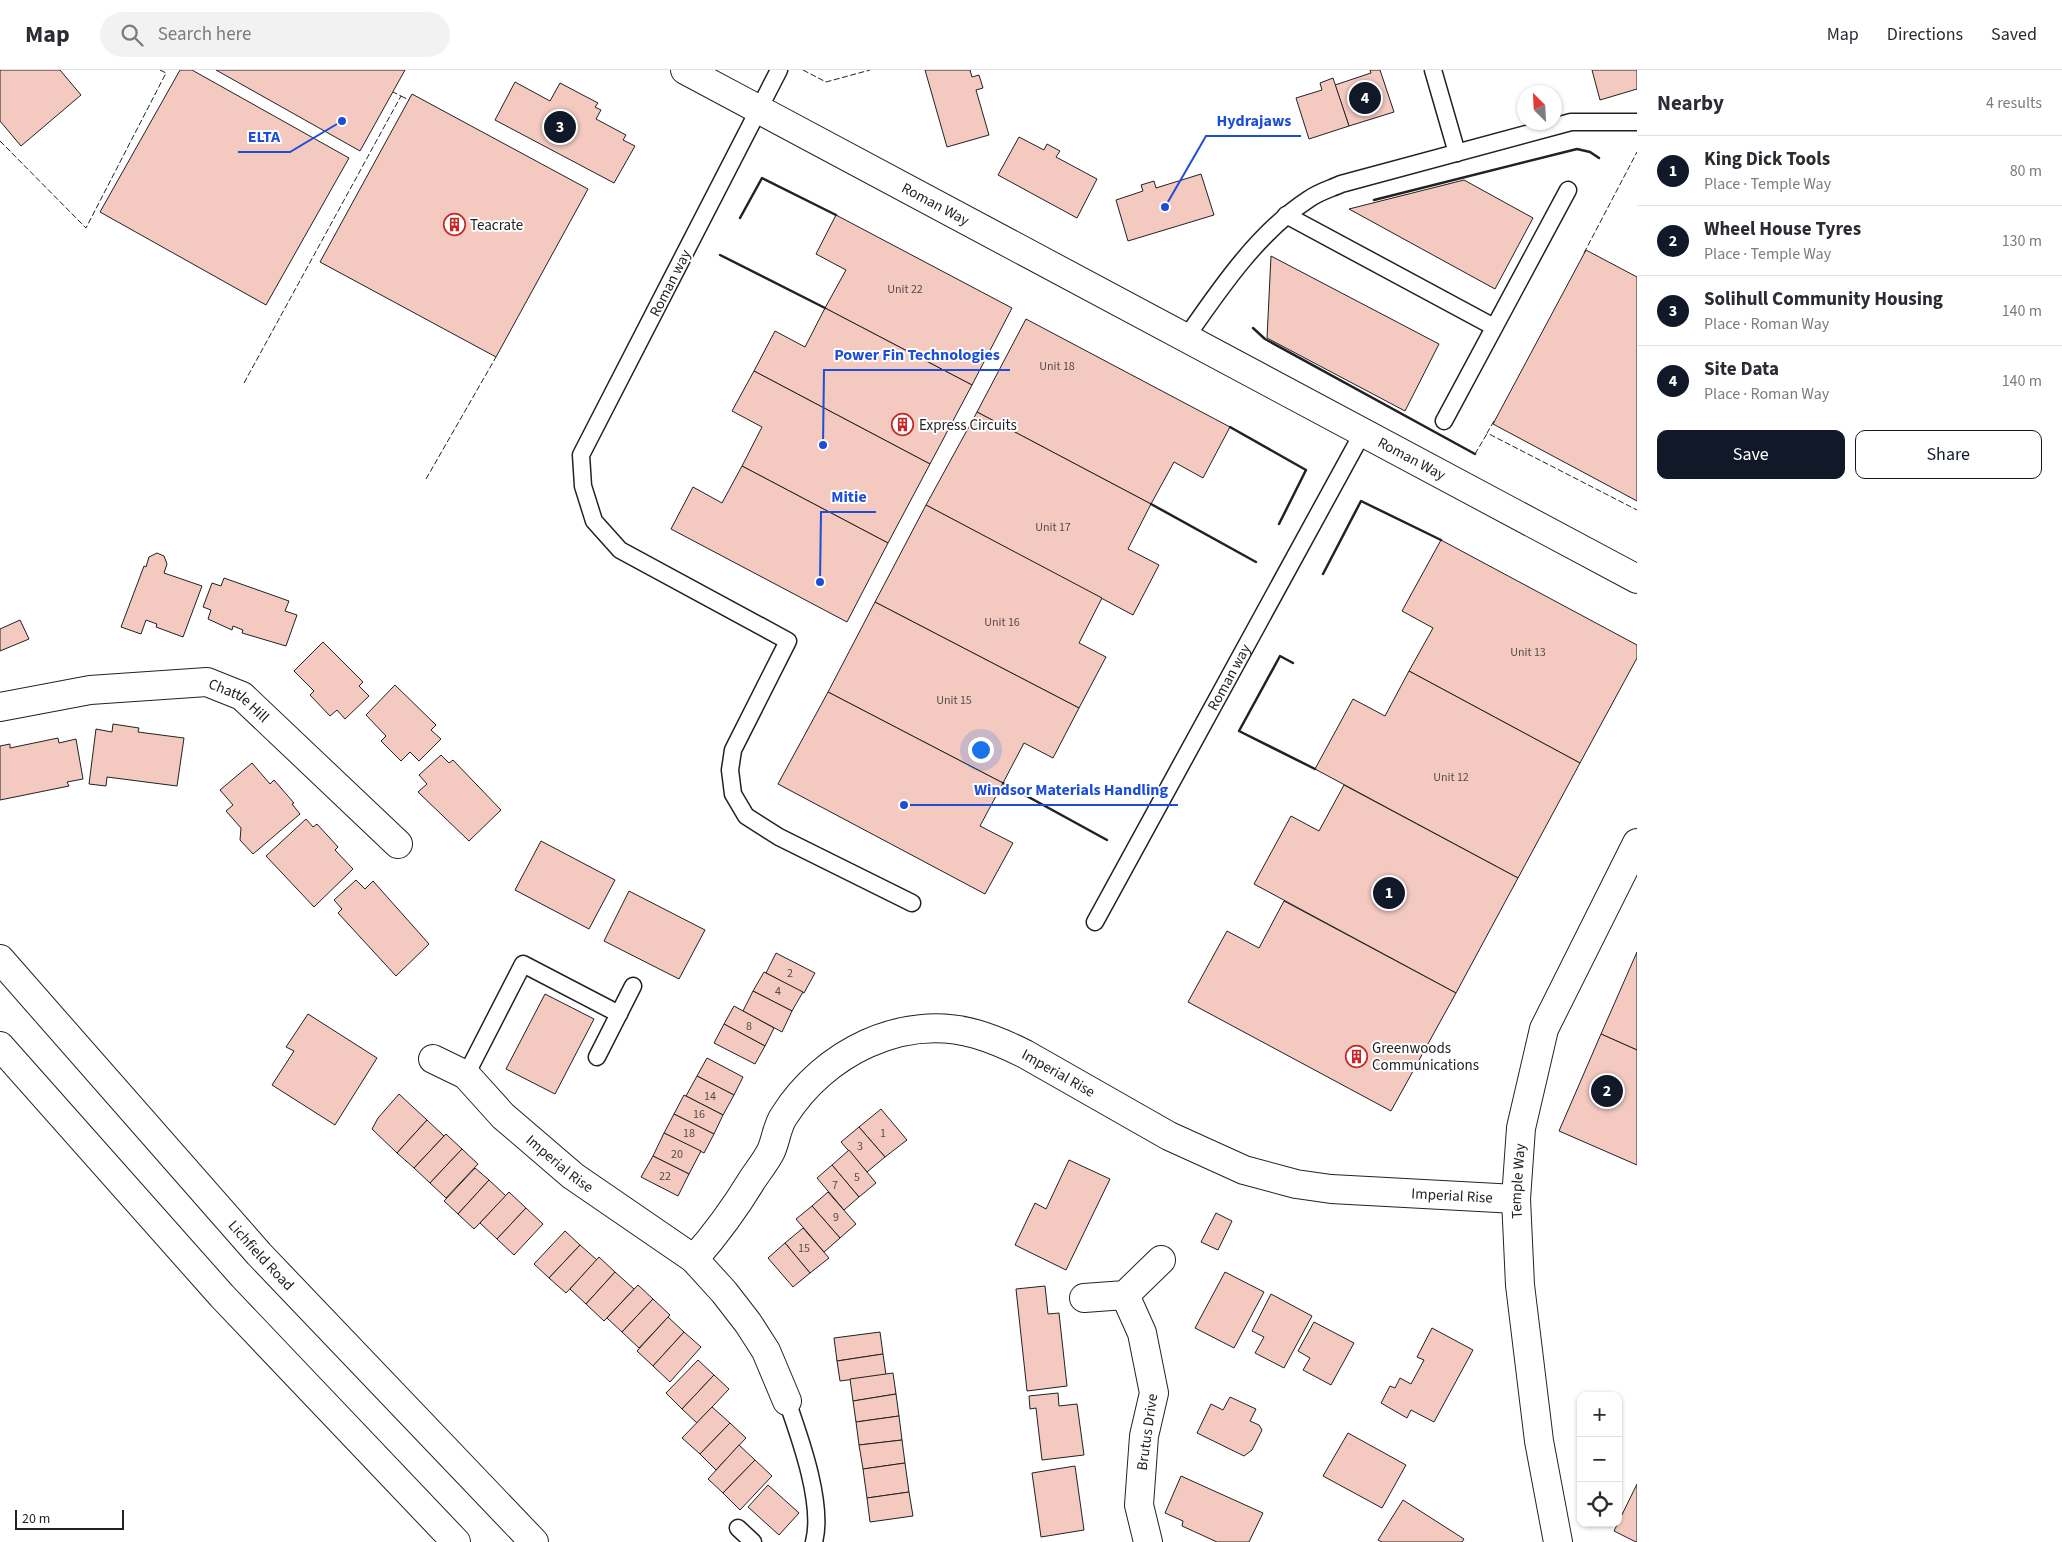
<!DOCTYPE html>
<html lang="en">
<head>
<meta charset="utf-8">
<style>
  :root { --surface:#fff; --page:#f2f2f3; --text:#2b2b33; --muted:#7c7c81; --line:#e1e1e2; --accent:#111827 }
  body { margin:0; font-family:"Source Sans 3",sans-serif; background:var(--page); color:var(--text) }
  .controls { position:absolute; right:15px; bottom:15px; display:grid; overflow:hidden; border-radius:10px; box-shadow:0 1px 4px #0004 }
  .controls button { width:45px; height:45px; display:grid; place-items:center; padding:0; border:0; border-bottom:1px solid var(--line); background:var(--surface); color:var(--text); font:25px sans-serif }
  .compass { position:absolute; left:1517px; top:15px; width:45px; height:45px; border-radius:50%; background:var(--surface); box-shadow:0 1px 4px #0004; rotate:336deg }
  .scale { position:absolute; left:15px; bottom:12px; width:109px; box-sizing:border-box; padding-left:5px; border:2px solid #222; border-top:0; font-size:14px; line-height:18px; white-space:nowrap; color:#222; -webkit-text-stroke:4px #fff; paint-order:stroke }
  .you { position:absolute; left:980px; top:679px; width:18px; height:18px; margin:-12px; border:4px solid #fff; border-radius:50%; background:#1a73e8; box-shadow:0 0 0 8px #1a73e833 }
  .badge { display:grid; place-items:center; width:32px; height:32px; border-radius:50%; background:var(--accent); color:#fff; font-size:16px; font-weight:700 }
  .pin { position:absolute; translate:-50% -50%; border:2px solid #fff; box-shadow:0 1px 5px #0006 }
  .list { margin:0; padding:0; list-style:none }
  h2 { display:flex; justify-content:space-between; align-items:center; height:65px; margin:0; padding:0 20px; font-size:21px }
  h2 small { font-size:16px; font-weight:400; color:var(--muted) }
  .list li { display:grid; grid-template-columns:32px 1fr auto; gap:15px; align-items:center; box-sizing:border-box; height:70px; padding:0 20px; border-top:1px solid var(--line) }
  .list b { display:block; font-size:19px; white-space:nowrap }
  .list p { margin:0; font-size:16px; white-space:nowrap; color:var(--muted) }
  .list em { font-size:16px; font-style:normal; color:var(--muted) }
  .actions { display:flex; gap:10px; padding:15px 20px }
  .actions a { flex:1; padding:11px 0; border:1px solid var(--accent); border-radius:10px; text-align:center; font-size:18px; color:var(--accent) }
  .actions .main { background:var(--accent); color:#fff }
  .icon { flex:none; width:28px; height:28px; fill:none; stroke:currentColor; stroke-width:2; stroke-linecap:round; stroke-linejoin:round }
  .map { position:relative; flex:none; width:1637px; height:1472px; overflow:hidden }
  header { display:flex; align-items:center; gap:30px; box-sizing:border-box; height:70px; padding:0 25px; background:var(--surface); border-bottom:1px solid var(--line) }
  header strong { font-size:24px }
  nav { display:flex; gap:28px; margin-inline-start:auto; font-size:18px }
  .search { width:350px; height:45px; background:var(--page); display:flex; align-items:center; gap:12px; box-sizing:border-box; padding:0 18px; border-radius:28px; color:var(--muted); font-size:19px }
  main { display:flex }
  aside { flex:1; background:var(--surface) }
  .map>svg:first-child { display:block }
  .building { fill:#f3c9c0; stroke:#222 }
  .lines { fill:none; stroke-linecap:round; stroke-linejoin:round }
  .lane-casing { stroke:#222; stroke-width:19 }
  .street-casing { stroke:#222; stroke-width:30 }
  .highway-casing { stroke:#222; stroke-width:30 }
  .lane { stroke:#fff; stroke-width:16 }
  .street { stroke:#fff; stroke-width:28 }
  .highway { stroke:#fff; stroke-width:28 }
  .fence { stroke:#222; stroke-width:1; stroke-dasharray:6 2.5; stroke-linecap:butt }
  .wall { stroke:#222; stroke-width:2.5 }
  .labels { text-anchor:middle; stroke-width:4; stroke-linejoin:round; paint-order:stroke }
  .number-label { font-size:12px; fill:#564c4a }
  .street-label { font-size:15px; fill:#222; stroke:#fff }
  .poi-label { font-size:15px; fill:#222; stroke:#fff; text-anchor:start }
  .leader { fill:none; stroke:#1d4ed8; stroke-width:2 }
  .callout-dot { fill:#1d4ed8; stroke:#fff; stroke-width:2 }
  .callout-label { font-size:16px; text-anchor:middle; font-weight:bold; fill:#1d4ed8; stroke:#fff; stroke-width:4; stroke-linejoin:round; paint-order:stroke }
</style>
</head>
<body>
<header>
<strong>Map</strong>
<div class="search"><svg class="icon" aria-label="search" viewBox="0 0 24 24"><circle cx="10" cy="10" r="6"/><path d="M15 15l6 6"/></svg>Search here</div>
<nav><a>Map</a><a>Directions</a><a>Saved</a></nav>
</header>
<main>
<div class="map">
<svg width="1637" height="1472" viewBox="0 0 1637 1472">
  <rect width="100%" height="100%" fill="#fff"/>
  <g class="building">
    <path d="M0 0H60L81 25 21 76 0 51Z"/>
    <path d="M180 0H192L349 88 266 235 100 142Z"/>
    <path d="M216 0H405L360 81Z"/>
    <path d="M925 0H970L972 7 979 5 983 18 976 20 989 65 947 77Z"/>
    <path d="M1370 0H1380L1394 42 1349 56 1335 15 1371 3Z"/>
    <path d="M1592 0H1637V19L1600 30Z"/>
    <path d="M1333 8 1349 56 1309 69 1296 28 1322 20 1320 13Z"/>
    <path d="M515 12 550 31 560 13 598 33 595 37 601 40 596 49 626 65 623 70 635 76 614 113 495 50Z"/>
    <path d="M412 24 588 119 496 287 320 192Z"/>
    <path d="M1019 67 1044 80 1047 74 1060 81 1056 87 1097 109 1077 148 998 105Z"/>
    <path d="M1201 104 1214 145 1128 171 1116 130 1143 121 1141 115 1154 111 1156 118Z"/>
    <path d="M1464 110 1533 148 1495 219 1349 139Z"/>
    <path d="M836 145 1012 238 972 315 825 238 846 200 816 184Z"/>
    <path d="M1586 180 1637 207V431L1493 354Z"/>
    <path d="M1271 186 1439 274 1405 341 1267 268Z"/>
    <path d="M825 238 972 315 930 394 754 301 775 261 805 277Z"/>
    <path d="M1026 249 1230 357 1203 408 1174 392 1151 434 977 342Z"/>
    <path d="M754 301 930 394 888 473 742 396 762 357 732 341Z"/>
    <path d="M977 342 1151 434 1128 479 1159 495 1133 545 926 435Z"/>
    <path d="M742 396 888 473 847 552 671 459 693 417 722 433Z"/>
    <path d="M926 435 1102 528 1079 573 1106 587 1079 638 875 532Z"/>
    <path d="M1441 470 1637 575V588L1580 693 1409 601 1433 558 1402 541Z"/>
    <path d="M157 483 164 486 167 494 164 503 202 516 183 567 156 557 157 554 146 550 141 564 121 557 144 496 146 497 149 487Z"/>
    <path d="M224 508 289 531 285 541 297 545 286 576 242 563 243 560 233 556 232 560 208 549 211 540 203 537 212 513 221 516Z"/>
    <path d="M875 532 1079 638 1053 688 1024 673 1003 713 828 622Z"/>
    <path d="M20 550 29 569 0 581V559Z"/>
    <path d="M323 572 363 612 359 616 369 626 345 649 337 640 330 646 310 625 314 621 294 601Z"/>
    <path d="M1409 601 1580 693 1518 808 1315 699 1353 629 1385 646Z"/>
    <path d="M395 615 436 655 431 660 441 669 419 691 410 682 401 691 381 671 386 666 366 645Z"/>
    <path d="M828 622 1003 713 980 756 1013 773 985 824 778 714Z"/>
    <path d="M113 654 139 658 138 662 184 668 177 716 107 707 106 716 89 714 96 659 112 662Z"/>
    <path d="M58 668 59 673 76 669 83 709 67 712 69 716 0 730V676L10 674V678Z"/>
    <path d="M441 685 449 693 453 690 501 740 469 771 418 722 427 714 419 705Z"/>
    <path d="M252 693 270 714 274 710 294 733 292 734 300 744 253 784 240 770 241 758 226 741 233 735 220 720Z"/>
    <path d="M1344 715 1518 808 1456 923 1254 814 1291 746 1319 761Z"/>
    <path d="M306 749 313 757 317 754 338 777 335 780 353 799 314 837 266 786Z"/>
    <path d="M541 771 615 810 589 859 515 820Z"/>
    <path d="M356 810 365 819 373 811 429 874 396 906 338 843 342 839 334 830Z"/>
    <path d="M629 821 705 860 679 909 604 871Z"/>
    <path d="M1284 831 1456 923 1391 1041 1188 932 1227 861 1259 878Z"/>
    <path d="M1637 882V980L1601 964Z"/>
    <path d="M776 883 815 903 804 923 766 903Z"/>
    <path d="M764 902 803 922 792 941 753 921Z"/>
    <path d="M753 921 792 941 782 962 743 941Z"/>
    <path d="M545 924 594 949 555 1024 506 999Z"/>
    <path d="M734 936 774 958 765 976 724 954Z"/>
    <path d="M308 944 377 988 335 1055 272 1015 294 981 286 977Z"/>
    <path d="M724 954 765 976 755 994 714 973Z"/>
    <path d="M1601 964 1637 980V1095L1559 1061Z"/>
    <path d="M707 988 743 1007 734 1025 697 1006Z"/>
    <path d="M697 1006 734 1025 723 1045 686 1026Z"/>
    <path d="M399 1024 427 1050 397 1083 372 1059 378 1048Z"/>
    <path d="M684 1025 723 1045 714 1064 674 1044Z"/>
    <path d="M881 1039 907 1070 885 1087 859 1057Z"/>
    <path d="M674 1044 714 1064 704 1083 664 1063Z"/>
    <path d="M427 1050 444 1066 414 1098 397 1083Z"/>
    <path d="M859 1057 885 1087 867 1102 841 1072Z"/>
    <path d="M664 1063 701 1081 689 1104 653 1086Z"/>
    <path d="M446 1064 462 1079 430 1113 414 1098Z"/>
    <path d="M462 1079 478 1094 446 1128 430 1113Z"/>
    <path d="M849 1080 876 1113 859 1127 832 1095Z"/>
    <path d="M653 1086 689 1104 678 1126 641 1107Z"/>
    <path d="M1069 1090 1110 1109 1066 1200 1015 1175 1035 1133 1046 1139Z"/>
    <path d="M832 1095 859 1127 844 1140 817 1108Z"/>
    <path d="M475 1098 489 1110 458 1144 444 1131Z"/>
    <path d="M489 1110 506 1126 474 1159 458 1144Z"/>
    <path d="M509 1122 526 1138 497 1169 480 1153Z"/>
    <path d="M828 1122 856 1154 840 1168 812 1136Z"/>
    <path d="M812 1136 840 1168 824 1182 796 1149Z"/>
    <path d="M526 1138 543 1154 514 1185 497 1169Z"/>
    <path d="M1216 1143 1232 1151 1218 1180 1201 1172Z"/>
    <path d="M803 1158 829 1188 810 1203 785 1173Z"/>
    <path d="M565 1161 580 1175 549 1208 534 1194Z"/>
    <path d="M785 1173 810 1203 793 1217 768 1188Z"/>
    <path d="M580 1175 597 1190 566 1223 549 1208Z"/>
    <path d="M599 1187 615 1202 586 1234 570 1219Z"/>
    <path d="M615 1202 634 1219 604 1251 586 1234Z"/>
    <path d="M1225 1202 1264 1222 1234 1278 1195 1258Z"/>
    <path d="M638 1215 653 1229 622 1262 607 1248Z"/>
    <path d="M1045 1216 1048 1244 1059 1243 1067 1316 1027 1321 1016 1219Z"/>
    <path d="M1271 1224 1312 1246 1284 1298 1255 1283 1264 1267 1252 1261Z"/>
    <path d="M653 1229 670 1245 639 1278 622 1262Z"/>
    <path d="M668 1247 684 1262 653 1296 637 1281Z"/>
    <path d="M1314 1252 1354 1273 1331 1315 1303 1300 1310 1288 1298 1281Z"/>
    <path d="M1432 1258 1473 1280 1434 1352 1411 1340 1407 1348 1381 1333 1390 1316 1395 1318 1400 1308 1411 1314 1424 1290 1417 1287Z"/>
    <path d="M684 1262 701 1277 670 1312 653 1296Z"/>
    <path d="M880 1262 883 1284 837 1291 834 1268Z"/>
    <path d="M883 1284 886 1305 840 1311 837 1291Z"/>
    <path d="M698 1290 714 1305 682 1339 666 1323Z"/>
    <path d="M893 1303 896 1324 853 1331 850 1309Z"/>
    <path d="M714 1305 729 1319 697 1353 682 1339Z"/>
    <path d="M1058 1323 1059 1336 1077 1334 1084 1385 1042 1390 1036 1338 1030 1339 1029 1326Z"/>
    <path d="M896 1324 899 1346 856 1352 853 1331Z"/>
    <path d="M1230 1327 1256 1339 1250 1351 1259 1355 1262 1360 1252 1380 1244 1386 1197 1363 1211 1334 1223 1340Z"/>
    <path d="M712 1337 730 1353 700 1384 682 1368Z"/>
    <path d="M899 1346 902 1370 859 1375 856 1352Z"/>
    <path d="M730 1353 746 1368 716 1400 700 1384Z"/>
    <path d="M1348 1363 1406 1395 1382 1438 1323 1406Z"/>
    <path d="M902 1370 905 1393 863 1399 859 1375Z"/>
    <path d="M739 1375 755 1390 723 1423 708 1409Z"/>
    <path d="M755 1390 772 1406 740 1440 723 1423Z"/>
    <path d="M905 1393 909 1422 867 1428 863 1399Z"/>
    <path d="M1075 1396 1084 1460 1041 1467 1032 1403Z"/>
    <path d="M1181 1406 1263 1443 1249 1472H1217L1182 1456 1183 1451 1165 1443Z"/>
    <path d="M1637 1414V1472H1636L1614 1461Z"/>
    <path d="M768 1415 799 1443 779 1465 748 1437Z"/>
    <path d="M909 1422 913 1446 870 1452 867 1428Z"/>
    <path d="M1403 1430 1464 1469 1462 1472H1382L1378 1470Z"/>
  </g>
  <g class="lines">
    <defs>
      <g id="lane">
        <path d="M779 0 581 385 583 416 594 451 620 480 788 571 733 680 730 700 733 724 746 746 779 767 912 833"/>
        <path d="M1433 0 1457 83"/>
        <path d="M1286 145 1494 257"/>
        <path d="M1185 269C1219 220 1258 162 1309 129 1319 122 1330 119 1341 114L1571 52H1637"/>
        <path d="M1444 351 1568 120"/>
        <path id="s1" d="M1095 852 1362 364"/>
        <path d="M597 987 633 916"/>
        <path d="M466 1005 523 894 619 944"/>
        <path d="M787 1331C800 1368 824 1434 814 1472"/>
        <path d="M738 1458 753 1472"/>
      </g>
      <g id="street">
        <path id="s2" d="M685 0 1637 509"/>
        <path id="s3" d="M0 637 90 620 207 612 242 626 398 774"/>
        <path id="s4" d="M433 989 466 1005 503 1046 573 1106 694 1189 724 1222 748 1253 766 1281 787 1331"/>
        <path id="s5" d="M694 1189C716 1164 735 1138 752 1110 758 1101 766 1091 771 1081 776 1070 777 1056 784 1046 824 983 902 943 976 964 993 969 1009 976 1025 984L1169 1066 1244 1100 1296 1114 1331 1119 1516 1129"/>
        <path d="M1125 1225 1142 1263 1154 1323 1144 1366 1139 1435 1148 1472"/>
        <path d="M1084 1228 1125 1225 1161 1190"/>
        <path id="s6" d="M1558 1472 1539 1371 1520 1215 1516 1129 1521 1058 1544 959 1637 773"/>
      </g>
      <g id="highway">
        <path id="s7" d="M0 889 259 1184 534 1472"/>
        <path d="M0 976 222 1226 456 1472"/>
      </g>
    </defs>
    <use href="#lane" class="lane-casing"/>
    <use href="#street" class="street-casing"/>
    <use href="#highway" class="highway-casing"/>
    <use href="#lane" class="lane"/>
    <use href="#street" class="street"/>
    <use href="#highway" class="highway"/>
    <g class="fence">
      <path d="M803 0 826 12 870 0"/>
      <path d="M401 26 409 30"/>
      <path d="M0 71 86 158 166 3 160 0"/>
      <path d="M1584 183 1637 82"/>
      <path d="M244 313 401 26 393 22"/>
      <path d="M1494 351 1487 363 1637 440"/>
      <path d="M1475 384 1488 362"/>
      <path d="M426 409 496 287"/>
    </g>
    <g class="wall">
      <path d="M1374 130 1577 79 1590 82 1599 88"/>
      <path d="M740 148 762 108 836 145"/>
      <path d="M720 185 825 238"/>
      <path d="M1253 258 1265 269 1475 384"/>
      <path d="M1230 357 1306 400 1279 454"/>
      <path d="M1151 434 1256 492"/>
      <path d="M1323 504 1361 431 1441 470"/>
      <path d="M1293 593 1280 586 1239 661 1315 699"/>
      <path d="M1003 713 1107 770"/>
    </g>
  </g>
  <defs>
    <symbol id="building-ring" viewBox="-11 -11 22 22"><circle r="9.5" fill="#fff" stroke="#c62828" stroke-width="1.5"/><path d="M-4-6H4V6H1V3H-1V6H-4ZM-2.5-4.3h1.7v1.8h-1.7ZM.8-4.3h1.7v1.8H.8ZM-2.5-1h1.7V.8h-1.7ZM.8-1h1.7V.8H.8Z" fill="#c62828"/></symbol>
  </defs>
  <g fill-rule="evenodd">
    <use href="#building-ring" x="442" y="142" width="25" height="25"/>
    <use href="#building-ring" x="890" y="342" width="25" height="25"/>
    <use href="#building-ring" x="1344" y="974" width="25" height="25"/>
  </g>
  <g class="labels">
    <g class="number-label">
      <text x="905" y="223">Unit 22</text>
      <text x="1057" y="300">Unit 18</text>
      <text x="1053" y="461">Unit 17</text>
      <text x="1002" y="556">Unit 16</text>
      <text x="1528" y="586">Unit 13</text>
      <text x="954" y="634">Unit 15</text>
      <text x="1451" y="711">Unit 12</text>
      <text x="790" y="907">2</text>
      <text x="778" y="925">4</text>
      <text x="749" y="960">8</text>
      <text x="710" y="1030">14</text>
      <text x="699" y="1048">16</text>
      <text x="689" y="1067">18</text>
      <text x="883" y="1067">1</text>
      <text x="860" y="1080">3</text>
      <text x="677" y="1088">20</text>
      <text x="665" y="1110">22</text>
      <text x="857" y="1111">5</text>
      <text x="835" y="1119">7</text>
      <text x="836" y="1151">9</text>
      <text x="804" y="1182">15</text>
    </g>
    <g class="street-label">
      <text dy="5" stroke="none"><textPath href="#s2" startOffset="284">Roman Way</textPath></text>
      <text transform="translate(670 213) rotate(-63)" y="5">Roman way</text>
      <text dy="5" stroke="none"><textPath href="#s2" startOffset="824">Roman Way</textPath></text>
      <text dy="5" stroke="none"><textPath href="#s1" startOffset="279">Roman way</textPath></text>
      <text dy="5" stroke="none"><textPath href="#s3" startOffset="246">Chattle Hill</textPath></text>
      <text dy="5" stroke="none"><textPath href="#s5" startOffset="485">Imperial Rise</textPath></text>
      <text dy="5" stroke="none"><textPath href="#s4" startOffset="166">Imperial Rise</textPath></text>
      <text dy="5" stroke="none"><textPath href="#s6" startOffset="364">Temple Way</textPath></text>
      <text dy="5" stroke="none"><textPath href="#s5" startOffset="905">Imperial Rise</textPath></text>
      <text dy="5" stroke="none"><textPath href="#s7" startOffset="395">Lichfield Road</textPath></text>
      <text transform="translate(1147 1362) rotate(-82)" y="5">Brutus Drive</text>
    </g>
    <g class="poi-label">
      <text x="470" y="160">Teacrate</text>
      <text x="919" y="360">Express Circuits</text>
      <text x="1372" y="983">Greenwoods<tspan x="1372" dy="17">Communications</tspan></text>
    </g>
  </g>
  <path class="leader" d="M1165 137L1206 66H1301M342 51L290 82H238M823 375L824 300H1010M820 512L821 442H876M904 735L964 735H1178"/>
  <g class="callout-dot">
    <circle cx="1165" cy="137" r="5"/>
    <circle cx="342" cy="51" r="5"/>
    <circle cx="823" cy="375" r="5"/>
    <circle cx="820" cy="512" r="5"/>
    <circle cx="904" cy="735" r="5"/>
  </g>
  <g class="callout-label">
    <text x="1254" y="56">Hydrajaws</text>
    <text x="264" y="72">ELTA</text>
    <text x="917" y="290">Power Fin Technologies</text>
    <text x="849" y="432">Mitie</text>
    <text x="1071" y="725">Windsor Materials Handling</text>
  </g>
</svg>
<div class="controls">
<button>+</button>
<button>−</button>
<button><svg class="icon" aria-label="locate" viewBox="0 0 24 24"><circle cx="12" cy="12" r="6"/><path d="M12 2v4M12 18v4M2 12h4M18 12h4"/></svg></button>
</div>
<svg class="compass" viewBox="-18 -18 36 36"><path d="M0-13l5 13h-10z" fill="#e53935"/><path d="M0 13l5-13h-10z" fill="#7c7c81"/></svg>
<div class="scale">20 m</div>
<div class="you"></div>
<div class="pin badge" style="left:1389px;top:823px">1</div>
<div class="pin badge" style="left:1607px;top:1021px">2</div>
<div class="pin badge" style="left:560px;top:57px">3</div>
<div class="pin badge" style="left:1365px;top:28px">4</div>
</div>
<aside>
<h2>Nearby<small>4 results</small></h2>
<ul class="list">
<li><span class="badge">1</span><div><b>King Dick Tools</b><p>Place · Temple Way</p></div><em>80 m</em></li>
<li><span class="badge">2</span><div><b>Wheel House Tyres</b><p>Place · Temple Way</p></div><em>130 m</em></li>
<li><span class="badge">3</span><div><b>Solihull Community Housing</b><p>Place · Roman Way</p></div><em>140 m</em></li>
<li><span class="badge">4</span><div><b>Site Data</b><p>Place · Roman Way</p></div><em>140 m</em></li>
</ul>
<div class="actions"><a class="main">Save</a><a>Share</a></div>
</aside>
</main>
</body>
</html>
